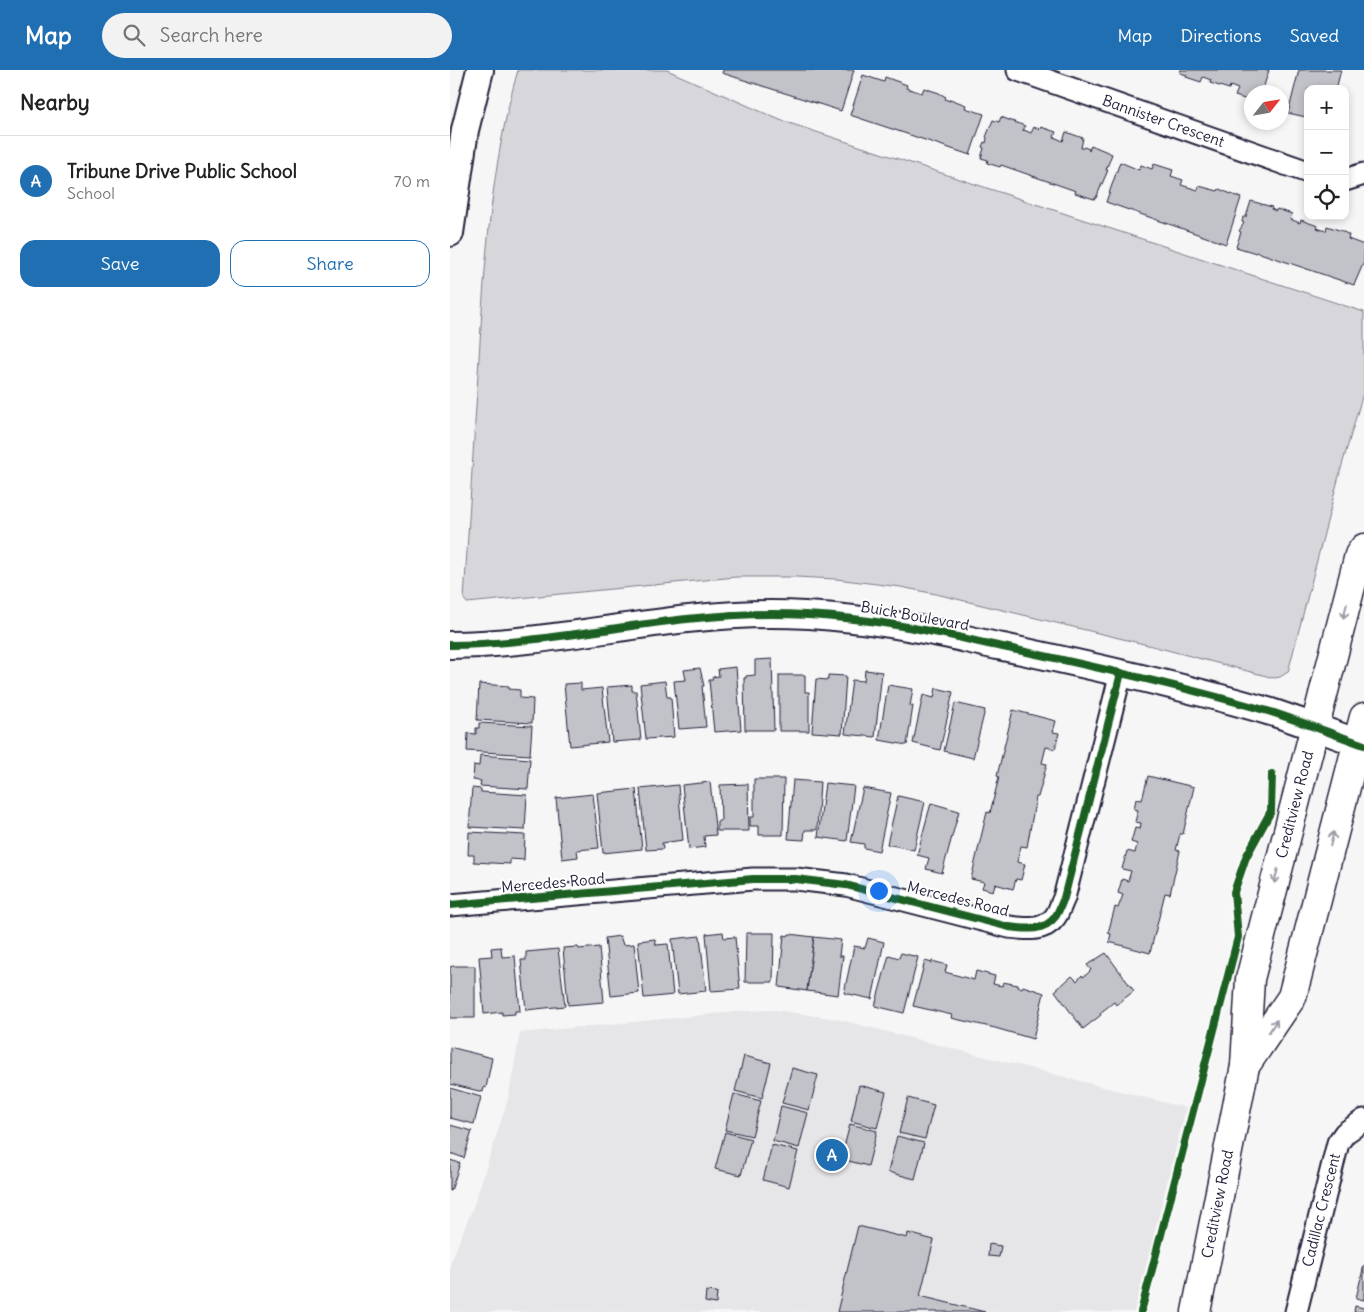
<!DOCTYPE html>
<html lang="en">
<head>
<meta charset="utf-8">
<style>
  :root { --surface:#fff; --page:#f2f2f2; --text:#222; --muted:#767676; --line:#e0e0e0; --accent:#1f6fb2 }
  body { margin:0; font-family:Delius,sans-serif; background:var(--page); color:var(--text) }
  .controls { position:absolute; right:15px; top:15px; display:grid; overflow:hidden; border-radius:10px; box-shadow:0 2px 8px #0003 }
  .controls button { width:45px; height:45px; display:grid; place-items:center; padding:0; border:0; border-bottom:1px solid var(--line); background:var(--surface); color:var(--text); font:25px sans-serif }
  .compass { position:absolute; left:794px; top:15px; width:45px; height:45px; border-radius:50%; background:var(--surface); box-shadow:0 2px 8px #0003; rotate:59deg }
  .you { position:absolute; left:428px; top:820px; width:18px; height:18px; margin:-12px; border:4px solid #fff; border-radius:50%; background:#1a73e8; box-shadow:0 0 0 8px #1a73e833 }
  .badge { display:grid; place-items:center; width:32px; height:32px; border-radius:50%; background:var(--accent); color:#fff; font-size:16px; font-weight:700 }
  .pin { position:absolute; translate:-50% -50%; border:2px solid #fff; box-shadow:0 1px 5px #0006 }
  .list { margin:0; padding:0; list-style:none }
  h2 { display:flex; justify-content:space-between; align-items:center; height:65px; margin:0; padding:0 20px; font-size:21px }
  h2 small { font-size:16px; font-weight:400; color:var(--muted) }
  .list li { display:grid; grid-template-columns:32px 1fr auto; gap:15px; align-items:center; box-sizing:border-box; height:90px; padding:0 20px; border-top:1px solid var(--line) }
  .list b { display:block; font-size:19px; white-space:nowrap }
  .list p { margin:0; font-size:16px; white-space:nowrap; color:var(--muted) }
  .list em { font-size:16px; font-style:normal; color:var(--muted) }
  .actions { display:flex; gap:10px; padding:15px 20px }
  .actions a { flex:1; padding:11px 0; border:1px solid var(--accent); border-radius:15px; text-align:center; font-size:18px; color:var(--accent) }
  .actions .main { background:var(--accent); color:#fff }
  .icon { flex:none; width:28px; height:28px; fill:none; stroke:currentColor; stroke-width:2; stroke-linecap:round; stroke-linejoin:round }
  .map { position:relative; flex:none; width:914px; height:1242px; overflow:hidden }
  header { display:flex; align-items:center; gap:30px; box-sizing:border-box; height:70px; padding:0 25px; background:var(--accent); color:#fff }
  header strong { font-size:24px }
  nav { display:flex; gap:28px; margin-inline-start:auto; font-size:18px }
  .search { width:350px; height:45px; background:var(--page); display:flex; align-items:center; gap:12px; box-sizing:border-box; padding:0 18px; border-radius:28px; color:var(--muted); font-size:19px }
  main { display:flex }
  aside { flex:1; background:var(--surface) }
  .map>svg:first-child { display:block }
  .built { fill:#e6e6e9 }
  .green { fill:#d7d7db; stroke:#7c7c8b }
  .building { fill:#c2c2c9; stroke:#22223b }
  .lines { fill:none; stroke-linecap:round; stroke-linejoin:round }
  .minor-casing { stroke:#22223b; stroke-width:25 }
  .tertiary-casing { stroke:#22223b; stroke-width:30 }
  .secondary-casing { stroke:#22223b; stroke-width:31 }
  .minor { stroke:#fff; stroke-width:21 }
  .tertiary { stroke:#fff; stroke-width:26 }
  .secondary { stroke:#fff; stroke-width:28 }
  .cycleway-casing { stroke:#fff; stroke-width:11 }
  .cycleway { stroke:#1b5e20; stroke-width:8 }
  .oneway { stroke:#9c9ca7 }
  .labels { text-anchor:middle; stroke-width:4; stroke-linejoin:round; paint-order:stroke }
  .street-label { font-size:15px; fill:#22223b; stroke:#fff }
</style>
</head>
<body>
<header>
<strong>Map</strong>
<div class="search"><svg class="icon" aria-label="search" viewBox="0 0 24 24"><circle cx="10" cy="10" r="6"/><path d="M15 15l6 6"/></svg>Search here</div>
<nav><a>Map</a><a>Directions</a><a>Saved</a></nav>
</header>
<main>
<aside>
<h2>Nearby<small></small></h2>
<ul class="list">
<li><span class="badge">A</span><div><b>Tribune Drive Public School</b><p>School</p></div><em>70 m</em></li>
</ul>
<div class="actions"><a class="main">Save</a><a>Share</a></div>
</aside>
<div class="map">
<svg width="914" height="1242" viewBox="0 0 914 1242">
  <rect width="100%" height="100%" fill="#f6f6f7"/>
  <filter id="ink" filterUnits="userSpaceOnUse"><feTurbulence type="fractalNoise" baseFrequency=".02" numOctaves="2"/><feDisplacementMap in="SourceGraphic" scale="10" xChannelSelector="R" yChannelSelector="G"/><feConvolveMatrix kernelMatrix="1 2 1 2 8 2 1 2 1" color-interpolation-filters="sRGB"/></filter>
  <g filter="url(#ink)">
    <path class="built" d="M325 940 387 949 736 1038 684 1242H0V1194L25 1132 58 1029 70 963 294 941Z"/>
    <path class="green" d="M68 0H217L330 50 914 242V320L890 402 838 602 830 607 824 608 702 576 486 524 451 517 386 509 346 507H286L17 533 14 529C19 449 24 368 29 288 35 191 41 94 68 0Z"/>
    <g class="building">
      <path d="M273 0H404L391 41 272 3Z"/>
      <path d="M730 0H819L812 22H802L801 31 785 26 788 19 780 16 779 19 760 13 761 10 753 7 751 12 736 7 737 5 730 3Z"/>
      <path d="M849 0H891L886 19H858V47H856L838 43Z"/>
      <path d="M413 5 434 12 435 7 457 15 456 18 472 23 474 18 489 23 496 27 495 29 500 31V29L516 35 515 38 534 44 520 85 400 45Z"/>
      <path d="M551 47 575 56 573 61 574 60 581 63 584 57 590 59 591 57 606 62 604 67 613 71 616 62 633 68 631 78H633L634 77 639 79V81L641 75 662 84 656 100H658L646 128 644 129 625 123 626 121 551 95 550 97 537 93 538 90 531 88 534 78 532 77 534 72 536 73 537 68 536 67 543 50 549 52Z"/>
      <path d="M670 92 689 100 691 95 702 99 704 94 723 100 721 106 733 110 731 115 748 120 749 116 768 121 769 119 791 128 776 174 656 132Z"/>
      <path d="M801 131 822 137 821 139 826 141 827 139 842 144 840 149 850 153 851 150 868 156 867 158 876 161 877 156 892 161 899 165 898 169 914 175V192L904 215 807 182 806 183 786 177 791 162 789 161 794 153 792 152 793 147H796Z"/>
      <path d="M322 589 324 660H295L294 608H296V606L305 605V590Z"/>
      <path d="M286 597 291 660 264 662 259 610H263L262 607 269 606 268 599Z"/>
      <path d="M250 598 254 616H252L256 657 229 659 224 611 236 610 234 600Z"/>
      <path d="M415 600 432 602 425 667 395 664 402 610 414 611Z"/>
      <path d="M329 605H355V622H359V661H329Z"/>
      <path d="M378 605 396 606 392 664 362 662 366 609 378 610Z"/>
      <path d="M215 611 217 627H221L224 667 196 669 190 614Z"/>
      <path d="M131 613V620L152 618 158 672 120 676 114 614Z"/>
      <path d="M29 614 59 616V619L70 620V628L83 629 82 653 27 650Z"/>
      <path d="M182 615V621H186L191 670 162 672 157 617Z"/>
      <path d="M438 615 463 619 460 636H463L457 675 429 670Z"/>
      <path d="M486 618 503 622 490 680 463 673 473 625 484 628Z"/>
      <path d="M505 633 535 640 523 688 494 681Z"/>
      <path d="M563 640 606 651 603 662 609 663 605 679 596 677 592 693 597 694 588 727H586L577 777 571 776 567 792 575 794 571 810 566 809 563 819 545 814 543 821 532 818 534 812 521 809 537 742 540 743 549 707 547 706Z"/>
      <path d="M29 653 82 656 80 685 17 681 18 663 26 664V658H29Z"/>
      <path d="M30 685 80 689 78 719 30 716 31 711 23 710 24 695 29 696Z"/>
      <path d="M698 706 744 717 733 764H730L726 780 730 781 720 824 715 823 700 883 659 872 661 864 658 863 665 837 668 838 673 825 668 823 672 809 678 811 681 801 672 799 677 781 685 783 687 774 681 772 685 758 690 759 691 753 685 752 688 740 684 739 686 729 692 730Z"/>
      <path d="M304 709H334L333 765H309V756H300V747H304Z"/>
      <path d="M343 710 370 712 367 760H355L354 770 338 769Z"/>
      <path d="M260 712 266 765 254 766 255 777 239 779 232 715Z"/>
      <path d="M375 713 404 716 397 771 368 767Z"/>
      <path d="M298 714 299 761H267V751H271L270 715Z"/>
      <path d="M228 715 233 770 212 773 213 779 196 780 190 719Z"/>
      <path d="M22 718 31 719V722L77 725 75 760 19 757Z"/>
      <path d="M413 718 441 723 429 781 414 778V774L401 772Z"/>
      <path d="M186 719 192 779 153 783 147 723Z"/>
      <path d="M143 724 149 778 127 780 128 787 112 789 106 728Z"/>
      <path d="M448 726 475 732 464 780 437 774Z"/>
      <path d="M481 733 509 741 492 803 476 799 479 788 467 785Z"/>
      <path d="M19 762 75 765 74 790 60 789V794L24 792V785H18Z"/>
      <path d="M273 862 274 868 285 867 290 919 261 921 256 864Z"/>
      <path d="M296 863H324L323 912H295Z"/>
      <path d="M339 864 364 867 357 921 329 917 334 865 338 866Z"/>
      <path d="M170 866 173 875 184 874 189 923 161 926 155 868Z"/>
      <path d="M250 866 256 921 228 924 222 869Z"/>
      <path d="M364 867 391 870 389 886H393L388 925 357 921Z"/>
      <path d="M418 868 434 872 422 929 394 923 404 876 415 878Z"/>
      <path d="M205 869 206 875 218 874 223 925 194 928 188 871Z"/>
      <path d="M51 877 52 887 65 886 70 941H65V944L52 945V942L34 944 29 887 42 886 41 878Z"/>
      <path d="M128 877 129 879 149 877 154 932 118 935 113 878Z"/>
      <path d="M108 879 115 936 76 940 71 890H76V882Z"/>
      <path d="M451 883 468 887 454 943 425 936 439 885 449 888Z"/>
      <path d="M656 883 684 921 666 935 664 932 650 943 651 945 633 959 605 921 622 906 627 911 632 905 633 907 636 905 641 900 637 895Z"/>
      <path d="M475 891 482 893V891L497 895 495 902 524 910 526 901 545 906 543 914 552 916 553 912 568 915V917L572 918 573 916 594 923 583 969 545 958 501 948 502 945 463 936Z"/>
      <path d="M3 896H25V948H0V897Z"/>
      <path d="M0 977 42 988 36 1018 34 1017 33 1022 0 1014Z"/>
      <path d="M294 986 321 993 312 1028 285 1021Z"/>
      <path d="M342 998 368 1005 359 1040 332 1033Z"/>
      <path d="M409 1015 436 1022 427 1058 401 1051Z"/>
      <path d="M0 1018 31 1027 24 1054 0 1048Z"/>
      <path d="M284 1024 311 1031 302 1066 275 1060Z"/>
      <path d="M458 1028 484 1035 475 1069 449 1063Z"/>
      <path d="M331 1036 358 1043 349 1078 323 1071Z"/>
      <path d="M400 1054 427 1061 418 1096 391 1089Z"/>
      <path d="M0 1055 22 1061 14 1088 0 1083Z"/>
      <path d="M275 1062 301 1069 291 1105 265 1099Z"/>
      <path d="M447 1066 474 1073 465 1109 438 1102Z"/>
      <path d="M322 1075 348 1081 339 1117 313 1110Z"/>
      <path d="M0 1090 10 1093 1 1121H0Z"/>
      <path d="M408 1156 457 1168 458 1163 484 1170 470 1226 535 1242H387Z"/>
      <path d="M539 1174 551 1176 549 1187 538 1186Z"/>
      <path d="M914 1195V1230L906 1228Z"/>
      <path d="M256 1221 267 1222 266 1234 255 1232Z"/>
      <path d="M905 1236 914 1238V1242H904Z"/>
    </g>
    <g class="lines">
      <defs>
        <g id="minor">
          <path id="s1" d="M568 0 858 102"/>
          <path d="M895 110 914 104"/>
          <path d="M0 835 303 809H346L396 815 559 857C575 859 594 862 605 847 609 842 611 834 614 828L671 603"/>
          <path id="s2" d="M846 1242 888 1073 895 1063 914 1050"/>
        </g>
        <g id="tertiary">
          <path d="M0 163 15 60 30 0"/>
          <path d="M0 575C108 574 213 544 321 544 376 544 430 551 484 562 507 566 530 573 553 577 643 596 733 616 821 642 852 652 883 664 914 675"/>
        </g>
        <g id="secondary">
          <path d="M795 996 842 927 914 647"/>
          <path id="s3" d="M746 1242 795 996 800 909 909 485 914 478"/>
        </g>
      </defs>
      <use href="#minor" class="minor-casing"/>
      <use href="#tertiary" class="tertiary-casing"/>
      <use href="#secondary" class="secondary-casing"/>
      <use href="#minor" class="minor"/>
      <use href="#tertiary" class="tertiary"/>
      <use href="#secondary" class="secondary"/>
      <defs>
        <g id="cycleway">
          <path d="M0 575C108 574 213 544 321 544 376 544 430 551 484 562 507 566 530 573 553 577 643 596 733 616 821 642 852 652 883 664 914 675"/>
          <path d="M0 835 303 809H346L396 815 559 857C575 859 594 862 605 847 609 842 611 834 614 828L671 603"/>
          <path d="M691 1242 788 867 784 822 796 787 821 741 822 704"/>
        </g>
      </defs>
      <use href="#cycleway" class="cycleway-casing"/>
      <use href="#cycleway" class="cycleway"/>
    </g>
    <defs><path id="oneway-shaft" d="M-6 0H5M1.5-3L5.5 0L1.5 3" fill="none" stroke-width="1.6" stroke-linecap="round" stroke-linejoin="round" transform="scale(1.25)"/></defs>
    <g class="oneway">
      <use href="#oneway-shaft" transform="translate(895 541) rotate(104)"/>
      <use href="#oneway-shaft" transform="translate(882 769) rotate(-76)"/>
      <use href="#oneway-shaft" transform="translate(826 806) rotate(104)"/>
      <use href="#oneway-shaft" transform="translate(823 956) rotate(-56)"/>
    </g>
  </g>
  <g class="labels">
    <g class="street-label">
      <text dy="5" stroke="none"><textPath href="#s1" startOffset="154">Bannister Crescent</textPath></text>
      <text transform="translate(465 546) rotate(10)" y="5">Buick Boulevard</text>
      <text dy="5" stroke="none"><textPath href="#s3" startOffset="518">Creditview Road</textPath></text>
      <text transform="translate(103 813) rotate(-5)" y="5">Mercedes Road</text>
      <text transform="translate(508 829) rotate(14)" y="5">Mercedes Road</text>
      <text dy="5" stroke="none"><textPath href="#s3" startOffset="110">Creditview Road</textPath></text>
      <text dy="5" stroke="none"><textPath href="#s2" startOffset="105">Cadillac Crescent</textPath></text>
    </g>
  </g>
</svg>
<div class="controls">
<button>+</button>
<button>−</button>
<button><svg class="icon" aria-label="locate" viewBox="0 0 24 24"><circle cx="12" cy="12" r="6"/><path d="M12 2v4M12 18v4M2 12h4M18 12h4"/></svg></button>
</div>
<svg class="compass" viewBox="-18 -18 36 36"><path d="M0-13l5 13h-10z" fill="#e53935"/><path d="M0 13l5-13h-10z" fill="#767676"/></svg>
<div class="you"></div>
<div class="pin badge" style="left:382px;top:1085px">A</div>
</div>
</main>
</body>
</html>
